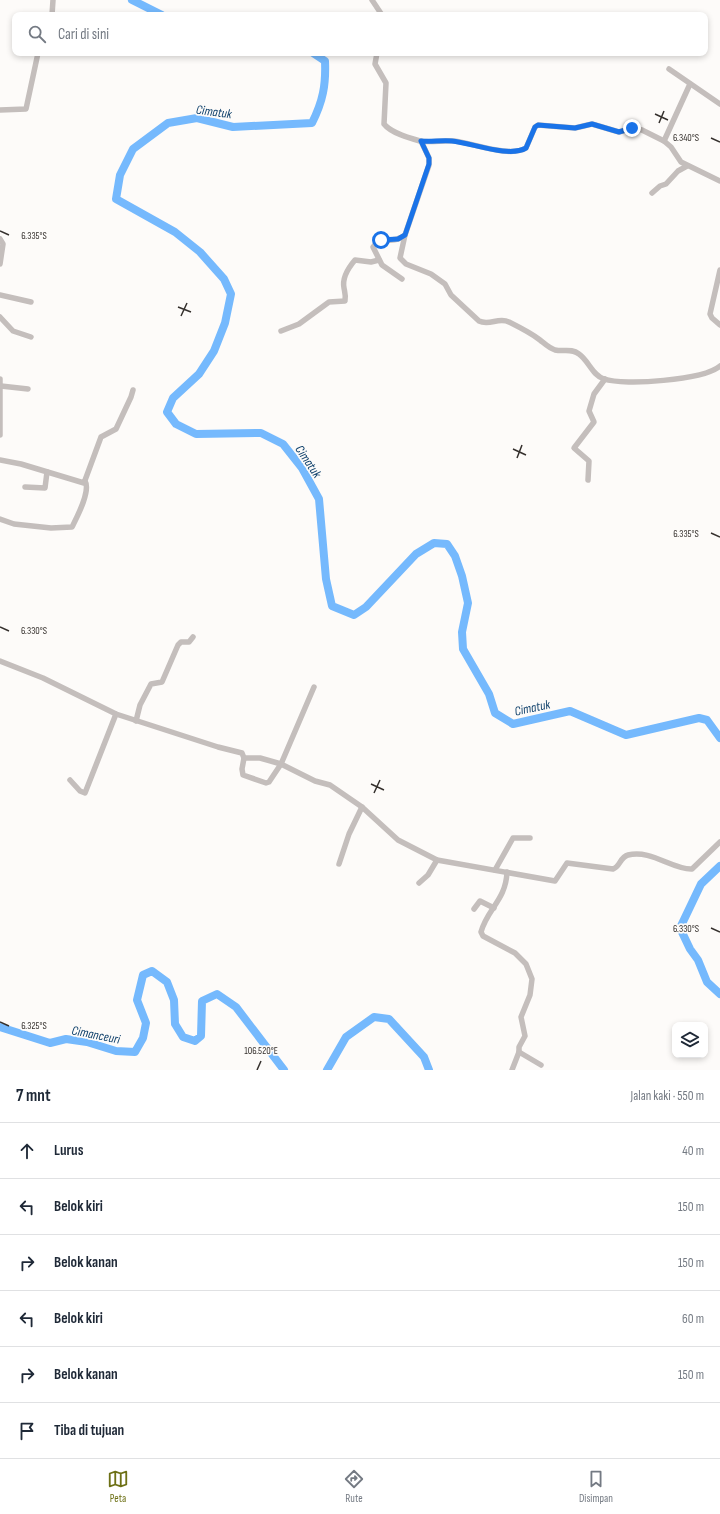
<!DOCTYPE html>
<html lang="id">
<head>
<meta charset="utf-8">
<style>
  :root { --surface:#fff; --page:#f6f6f7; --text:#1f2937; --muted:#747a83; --line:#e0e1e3; --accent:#6d7015 }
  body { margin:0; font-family:"Sofia Sans Condensed",sans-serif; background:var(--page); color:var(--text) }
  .controls { position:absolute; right:12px; bottom:12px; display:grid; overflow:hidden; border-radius:8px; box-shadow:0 2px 6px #0003 }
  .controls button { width:36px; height:36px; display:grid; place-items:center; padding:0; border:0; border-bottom:1px solid var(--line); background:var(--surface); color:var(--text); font:20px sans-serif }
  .stop { position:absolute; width:12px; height:12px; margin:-9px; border:3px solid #1a73e8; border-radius:50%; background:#fff }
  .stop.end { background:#1a73e8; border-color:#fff; box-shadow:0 1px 4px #0008 }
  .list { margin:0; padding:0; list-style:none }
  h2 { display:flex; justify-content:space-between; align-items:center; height:52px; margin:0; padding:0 16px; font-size:17px }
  h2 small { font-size:13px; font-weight:400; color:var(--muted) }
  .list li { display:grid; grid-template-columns:26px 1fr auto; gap:12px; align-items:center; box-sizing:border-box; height:56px; padding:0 16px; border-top:1px solid var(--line) }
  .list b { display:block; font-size:15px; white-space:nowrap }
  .list em { font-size:13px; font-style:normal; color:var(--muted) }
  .icon { flex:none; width:22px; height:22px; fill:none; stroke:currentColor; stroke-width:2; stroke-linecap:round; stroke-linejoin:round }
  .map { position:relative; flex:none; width:720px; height:1070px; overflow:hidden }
  .search { position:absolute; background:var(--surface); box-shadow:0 2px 6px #0003; left:12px; right:12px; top:12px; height:44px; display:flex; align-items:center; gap:10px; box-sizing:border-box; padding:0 14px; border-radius:8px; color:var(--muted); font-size:15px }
  .sheet { height:388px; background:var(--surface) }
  nav { display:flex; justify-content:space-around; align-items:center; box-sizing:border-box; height:56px; border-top:1px solid var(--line); background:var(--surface); font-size:11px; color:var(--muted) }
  nav a { display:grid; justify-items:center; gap:2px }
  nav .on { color:var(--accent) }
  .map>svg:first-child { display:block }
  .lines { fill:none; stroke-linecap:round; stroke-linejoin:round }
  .river { stroke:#75b9fd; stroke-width:8 }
  .street { stroke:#c4bebc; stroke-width:5.5 }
  .route { stroke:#1a73e8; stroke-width:5 }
  .ticks { fill:none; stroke:#35302d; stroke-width:1.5 }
  .labels { text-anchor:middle; stroke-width:3.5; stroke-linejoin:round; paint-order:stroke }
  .water-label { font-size:13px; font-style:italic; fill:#0f406b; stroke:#fdfbf9 }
  .ticks-label { font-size:10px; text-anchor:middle; fill:#35302d; stroke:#fdfbf9; stroke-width:3.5; stroke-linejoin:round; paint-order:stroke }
</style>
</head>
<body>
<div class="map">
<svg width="720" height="1070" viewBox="0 0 720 1070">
  <rect width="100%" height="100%" fill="#fdfbf9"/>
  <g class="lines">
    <g class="river">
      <path d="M132 0 162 15"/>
      <path d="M313 53 325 61C326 85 323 101 312 123L233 127 197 118 168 123 133 149 120 175 116 199 175 232 200 252 224 279 231 294 225 323 214 351 199 374 173 398 167 412 176 424 196 434 261 433 283 444 302 468 319 499 326 579 332 606 354 615 366 607 416 554 434 543 447 544 455 556 462 576 468 603 462 632 463 649 489 694 495 713 513 724 570 711 626 735 699 718 707 720 720 738"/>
      <path d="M720 866 701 884 680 928 690 949 698 960 707 982 720 994"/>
      <path d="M0 1027 50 1043 66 1039 87 1042 116 1051 135 1052 143 1038 146 1023 137 1000 143 975 152 971 167 982 174 1000 175 1024 183 1037 195 1041 201 1036 202 1001 217 994 236 1007 284 1070"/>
      <path d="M327 1070 346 1037 374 1017 389 1019 424 1057 429 1070"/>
    </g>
    <g class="street">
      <path d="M372 0 382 15"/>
      <path d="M52 15 53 0"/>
      <path d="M377 53 375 64 386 83 384 124C391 133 409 138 420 141 431 143 443 140 454 141 473 143 510 158 526 148L535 127 538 125 575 128 592 124 619 132 632 128 642 130 664 141 671 147 681 162 720 181"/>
      <path d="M669 69 720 104"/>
      <path d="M0 110 26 109 38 53"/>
      <path d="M421 141 429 158V165L405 235 400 258 406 264 431 274 445 284 451 295 479 321C489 326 499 317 509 322 519 327 531 333 540 340 545 344 549 348 555 350 564 352 571 348 579 354 589 361 592 375 604 379 625 386 703 380 720 366"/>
      <path d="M664 141 690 84"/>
      <path d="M652 193 660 186 666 184 678 171 687 166"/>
      <path d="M0 239 3 244 0 264"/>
      <path d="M720 270 710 314 712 318 720 325"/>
      <path d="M402 279 382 265 373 247C381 236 396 244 405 235"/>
      <path d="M0 295 31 302"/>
      <path d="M0 317 13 331 31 337"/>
      <path d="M281 331 299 324 329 302 345 301C346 296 345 293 344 288 342 278 349 267 355 260L371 262 379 260"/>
      <path d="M0 379V435"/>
      <path d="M1 386 28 389"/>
      <path d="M0 460 21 464 84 483 101 437 116 429 131 397 133 390"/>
      <path d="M588 480 589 461 574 448 594 422 589 411 594 394 605 379"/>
      <path d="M25 487 45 488 47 472"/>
      <path d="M0 519 14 524 51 528 72 527C77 517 91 491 85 481"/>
      <path d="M0 661 43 678 116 714 218 747 242 753 244 758H260L281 764 315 781 330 785 362 807 398 840 437 860 555 881 567 863 613 869C620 867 620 857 628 855 651 849 673 870 692 869L720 842"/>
      <path d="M136 721 140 705 151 684 162 682 178 645 181 642H189L193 637"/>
      <path d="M244 758 242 769 243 775 266 783 269 782 281 764 314 687"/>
      <path d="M70 780 80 791 85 793 116 714"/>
      <path d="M339 864 349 834 362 807"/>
      <path d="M495 870 513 838H530"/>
      <path d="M507 872C506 900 487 909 481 932L483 936 515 953 526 964 532 979 530 995 521 1017 525 1036 519 1047V1052L512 1070"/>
      <path d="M419 883 428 875 437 860"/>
      <path d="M474 909 480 901 494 908"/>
      <path d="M519 1052 541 1065"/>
    </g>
  </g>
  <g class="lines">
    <path class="route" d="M381 240 398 239 405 235 429 164V158L421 141C431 142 442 140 452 141 472 143 509 158 526 148L535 127 538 125 575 128 592 124 619 132 632 128"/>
  </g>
  <path class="ticks" d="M655 114 668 120M659 123 664 111M711 138 720 142M0 231 9 235M178 307 191 312M181 316 187 303M513 449 526 455M517 458 522 445M711 533 720 537M0 627 9 631M371 784 384 790M374 793 380 780M711 928 720 932M0 1022 9 1026M257 1070 261 1061"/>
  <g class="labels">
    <g class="water-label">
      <text transform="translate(214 111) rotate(8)" y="5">Cimatuk</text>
      <text transform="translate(309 461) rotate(56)" y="5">Cimatuk</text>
      <text transform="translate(532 707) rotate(-12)" y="5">Cimatuk</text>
      <text transform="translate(96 1034) rotate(11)" y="5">Cimanceuri</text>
    </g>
  </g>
  <g class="ticks-label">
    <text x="686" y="141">6.340°S</text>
    <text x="34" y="239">6.335°S</text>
    <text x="686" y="537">6.335°S</text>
    <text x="34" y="634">6.330°S</text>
    <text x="686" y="932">6.330°S</text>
    <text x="34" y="1029">6.325°S</text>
    <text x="261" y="1054">106.520°E</text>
  </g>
</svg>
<div class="controls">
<button><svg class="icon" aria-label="layers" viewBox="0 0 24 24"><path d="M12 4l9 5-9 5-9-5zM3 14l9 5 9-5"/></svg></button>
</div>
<div class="stop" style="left:381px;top:240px"></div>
<div class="stop end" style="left:632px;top:128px"></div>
<div class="search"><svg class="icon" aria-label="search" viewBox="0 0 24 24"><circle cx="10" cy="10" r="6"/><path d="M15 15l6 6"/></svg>Cari di sini</div>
</div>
<section class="sheet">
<h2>7 mnt<small>Jalan kaki · 550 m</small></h2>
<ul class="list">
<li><svg class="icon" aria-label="ahead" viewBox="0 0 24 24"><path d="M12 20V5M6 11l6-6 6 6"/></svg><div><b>Lurus</b></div><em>40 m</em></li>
<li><svg class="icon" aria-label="left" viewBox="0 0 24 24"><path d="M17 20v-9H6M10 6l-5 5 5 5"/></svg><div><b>Belok kiri</b></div><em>150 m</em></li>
<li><svg class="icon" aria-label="right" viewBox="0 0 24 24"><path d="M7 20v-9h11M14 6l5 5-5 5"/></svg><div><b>Belok kanan</b></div><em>150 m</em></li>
<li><svg class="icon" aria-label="left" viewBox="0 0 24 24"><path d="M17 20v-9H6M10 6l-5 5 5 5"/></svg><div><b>Belok kiri</b></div><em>60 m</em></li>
<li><svg class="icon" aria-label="right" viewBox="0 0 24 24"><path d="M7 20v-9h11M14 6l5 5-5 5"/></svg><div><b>Belok kanan</b></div><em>150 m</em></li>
<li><svg class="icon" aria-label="arrive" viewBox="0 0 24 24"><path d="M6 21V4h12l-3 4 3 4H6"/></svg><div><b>Tiba di tujuan</b></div></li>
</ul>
</section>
<nav>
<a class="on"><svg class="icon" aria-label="map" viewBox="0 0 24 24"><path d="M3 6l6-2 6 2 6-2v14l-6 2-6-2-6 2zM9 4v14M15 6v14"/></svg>Peta</a>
<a><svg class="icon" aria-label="directions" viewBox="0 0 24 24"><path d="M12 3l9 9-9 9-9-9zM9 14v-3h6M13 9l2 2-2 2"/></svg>Rute</a>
<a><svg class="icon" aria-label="saved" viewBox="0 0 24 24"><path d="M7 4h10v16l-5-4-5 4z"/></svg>Disimpan</a>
</nav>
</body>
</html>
